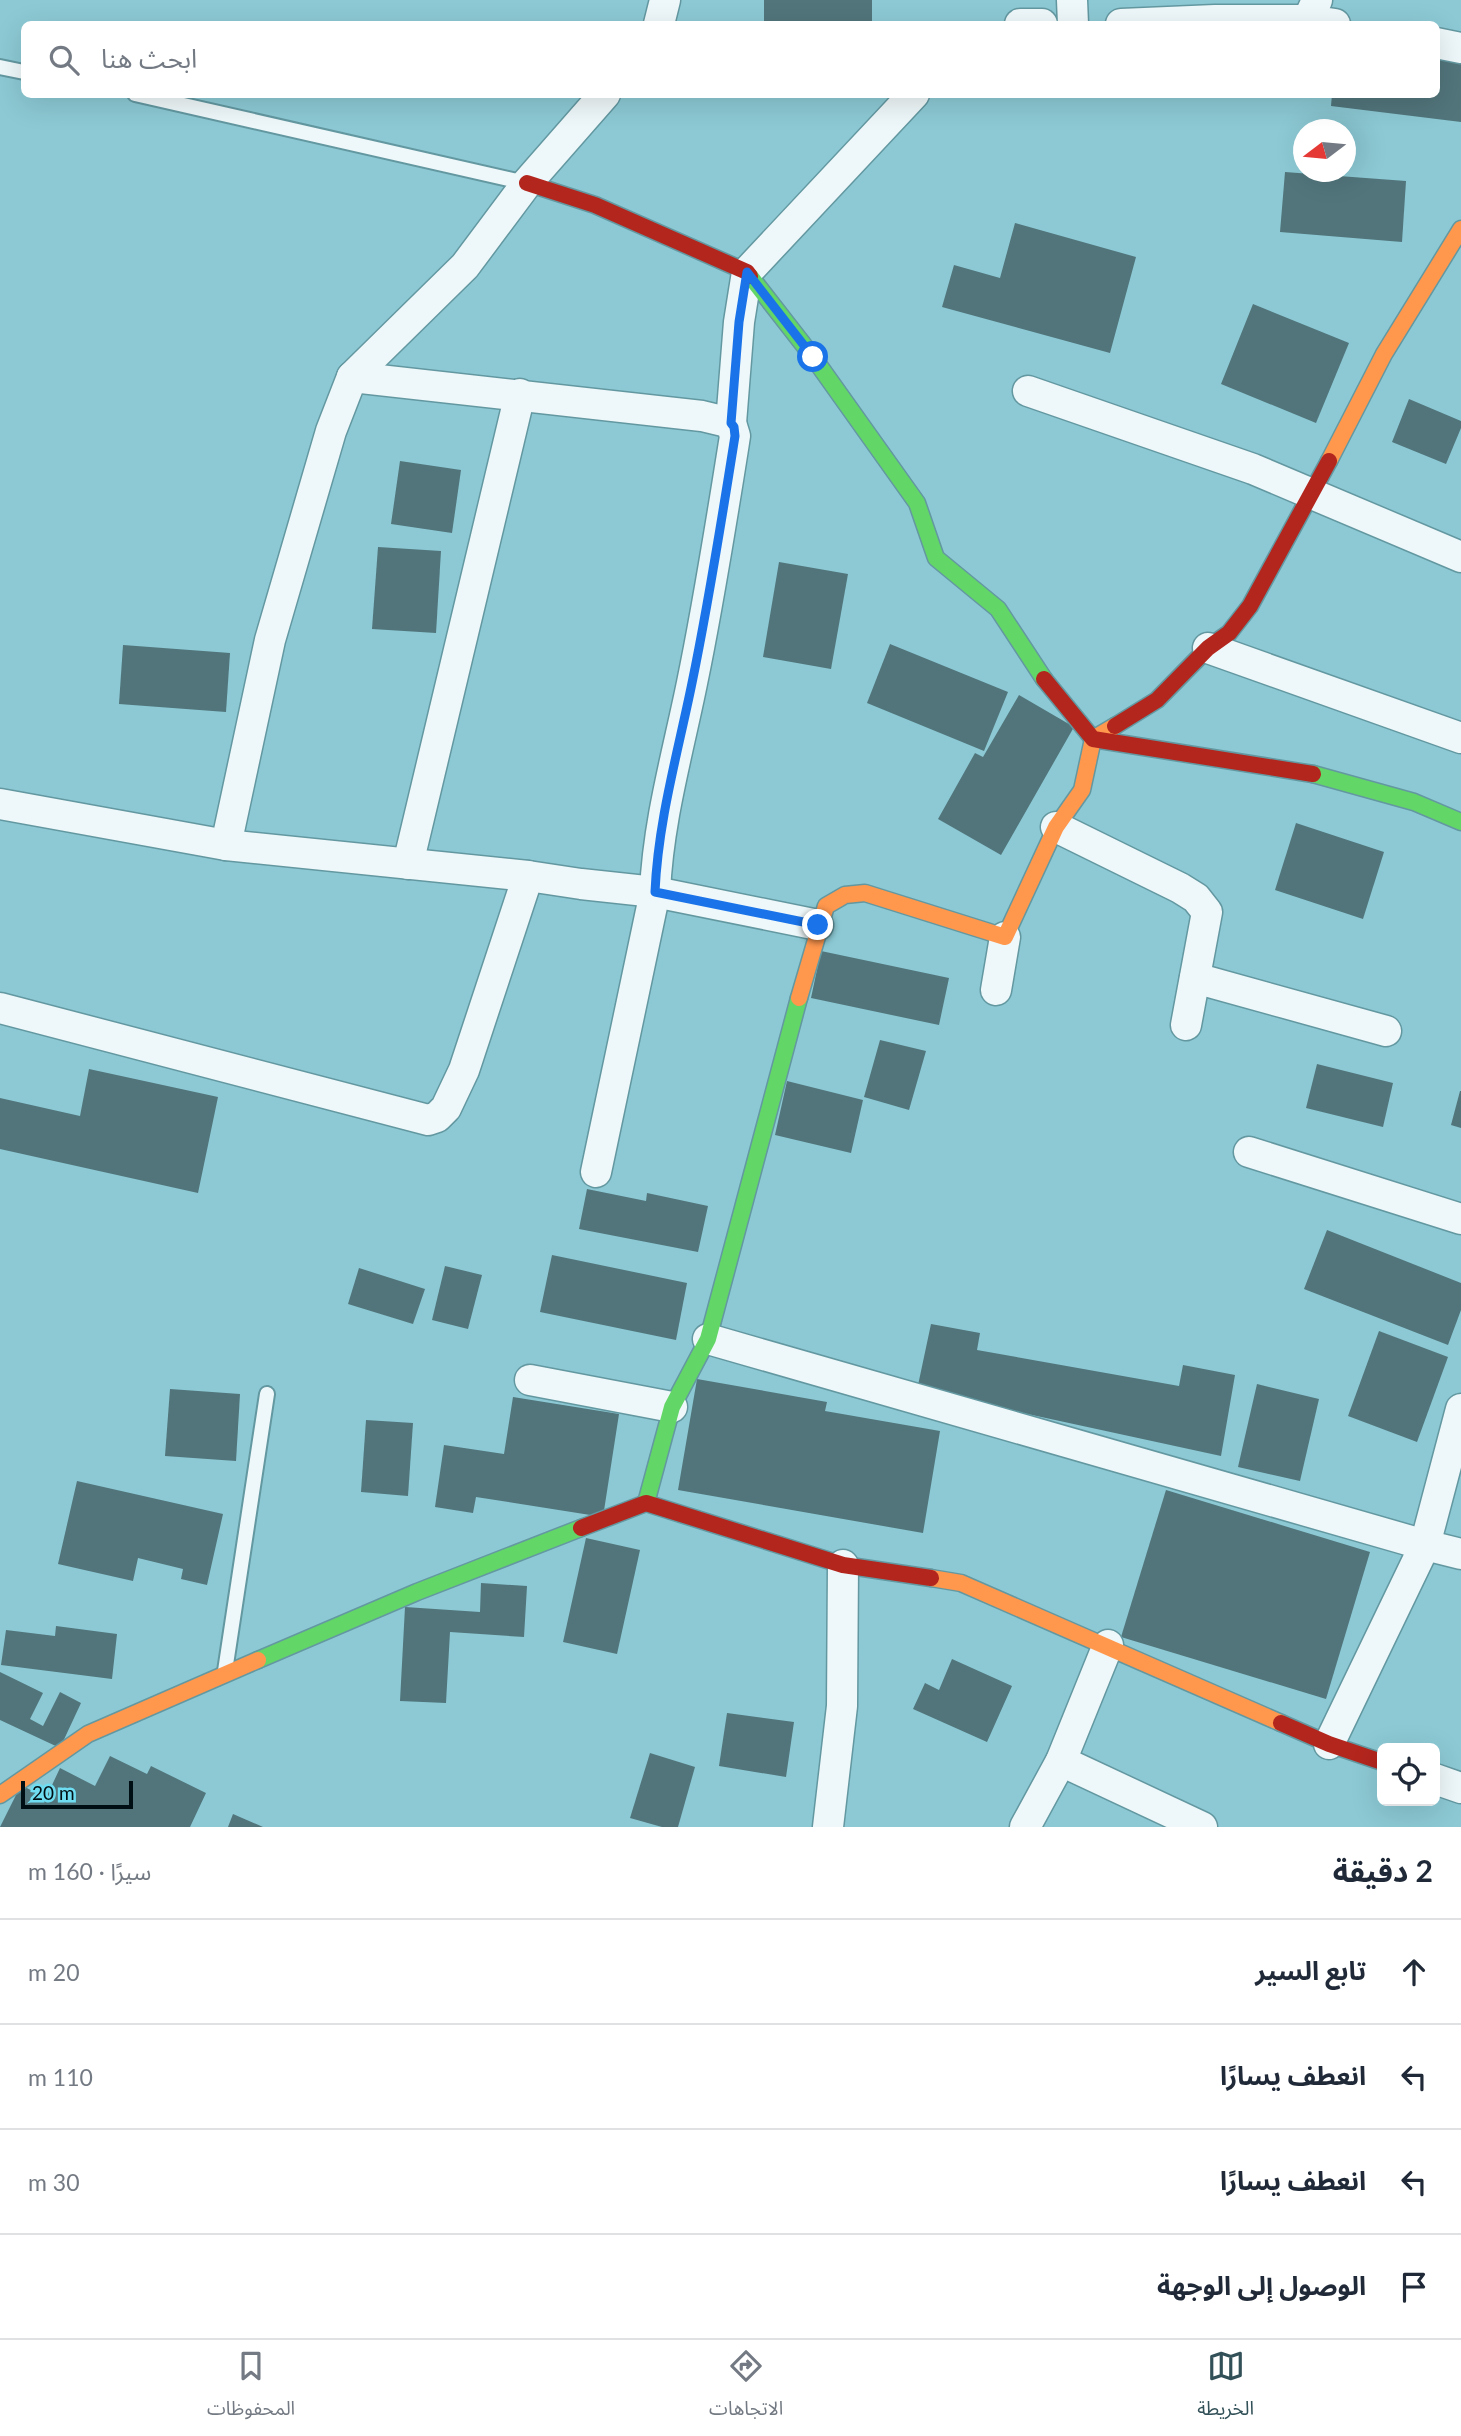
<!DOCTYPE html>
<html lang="ar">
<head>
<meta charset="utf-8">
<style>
  :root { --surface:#fff; --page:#f2f2f3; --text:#1f2937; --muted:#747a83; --line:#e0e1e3; --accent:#315057 }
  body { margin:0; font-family:Lato,"Noto Sans Arabic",sans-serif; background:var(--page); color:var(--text); direction:rtl }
  .controls { position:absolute; right:21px; bottom:21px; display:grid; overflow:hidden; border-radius:10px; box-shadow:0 7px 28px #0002 }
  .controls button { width:63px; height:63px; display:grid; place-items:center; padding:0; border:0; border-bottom:2px solid var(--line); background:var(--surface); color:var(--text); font:35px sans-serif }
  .compass { position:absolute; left:1293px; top:119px; width:63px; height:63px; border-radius:50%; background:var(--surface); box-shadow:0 7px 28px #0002; rotate:254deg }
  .scale { position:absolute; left:21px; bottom:18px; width:112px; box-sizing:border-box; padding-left:7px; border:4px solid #000f13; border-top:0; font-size:19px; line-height:24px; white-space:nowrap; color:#000f13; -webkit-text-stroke:5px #6fddf1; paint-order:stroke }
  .stop { position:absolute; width:21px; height:21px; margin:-16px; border:5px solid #1a73e8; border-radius:50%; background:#fff }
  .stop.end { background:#1a73e8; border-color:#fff; box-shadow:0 2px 7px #0008 }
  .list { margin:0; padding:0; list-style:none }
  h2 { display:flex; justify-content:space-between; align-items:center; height:91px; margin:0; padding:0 28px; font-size:30px }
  h2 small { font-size:23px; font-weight:400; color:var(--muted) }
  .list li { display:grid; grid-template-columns:46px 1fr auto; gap:21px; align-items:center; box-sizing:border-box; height:105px; padding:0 28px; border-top:2px solid var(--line) }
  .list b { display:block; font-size:26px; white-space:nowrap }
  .list em { font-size:23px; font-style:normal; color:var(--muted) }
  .icon { flex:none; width:38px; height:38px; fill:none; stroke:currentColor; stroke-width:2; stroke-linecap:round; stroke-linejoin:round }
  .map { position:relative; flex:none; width:1461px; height:1827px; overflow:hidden; direction:ltr }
  .search { position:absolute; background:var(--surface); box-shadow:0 7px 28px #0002; left:21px; right:21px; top:21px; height:77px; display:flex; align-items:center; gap:18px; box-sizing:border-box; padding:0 24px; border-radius:10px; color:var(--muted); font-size:26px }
  .sheet { height:511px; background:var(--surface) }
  nav { display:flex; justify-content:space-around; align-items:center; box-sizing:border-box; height:98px; border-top:2px solid var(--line); background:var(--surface); font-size:19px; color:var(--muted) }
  nav a { display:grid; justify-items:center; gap:4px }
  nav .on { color:var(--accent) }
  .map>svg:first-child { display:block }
  .building { fill:#51757b }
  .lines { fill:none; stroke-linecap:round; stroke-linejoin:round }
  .lane-casing { stroke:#6398a1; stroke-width:18 }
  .street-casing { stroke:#6398a1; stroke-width:33 }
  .fast-casing { stroke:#6398a1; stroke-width:19 }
  .slow-casing { stroke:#6398a1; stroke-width:19 }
  .jam-casing { stroke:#6398a1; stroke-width:19 }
  .lane { stroke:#eef7f9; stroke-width:14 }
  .street { stroke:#eef7f9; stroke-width:30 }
  .fast { stroke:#63d668; stroke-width:16 }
  .slow { stroke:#ff974d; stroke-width:16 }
  .jam { stroke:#b3261e; stroke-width:16 }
  .route { stroke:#1a73e8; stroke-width:9 }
</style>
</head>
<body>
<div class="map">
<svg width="1461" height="1827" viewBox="0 0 1461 1827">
  <rect width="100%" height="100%" fill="#8cc9d4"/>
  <g class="building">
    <path d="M764 0H872V23L764 24Z"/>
    <path d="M1436 57 1461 60V122L1331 106 1332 94H1436Z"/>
    <path d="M1285 172 1406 181 1402 242 1280 232Z"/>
    <path d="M1015 223 1136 257 1110 353 942 307 954 265 1000 278Z"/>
    <path d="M1253 304 1349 343 1316 423 1221 384Z"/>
    <path d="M1409 399 1461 421V428L1446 464 1392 442Z"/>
    <path d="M400 461 461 470 452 533 391 524Z"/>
    <path d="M378 547 441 551 436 633 372 629Z"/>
    <path d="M779 562 848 574 831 669 763 657Z"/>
    <path d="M890 644 1008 692 984 751 867 703Z"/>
    <path d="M123 645 230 653 226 712 119 704Z"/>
    <path d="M1019 695 1074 727 1001 855 938 819 975 753 983 757Z"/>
    <path d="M1296 823 1384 852 1363 919 1275 890Z"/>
    <path d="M821 951 949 978 939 1025 811 998Z"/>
    <path d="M880 1040 926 1051 909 1110 864 1097Z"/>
    <path d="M1317 1064 1393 1083 1383 1127 1306 1108Z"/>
    <path d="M89 1069 218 1097 198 1193 0 1149V1098L80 1116Z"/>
    <path d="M787 1081 863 1100 851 1153 775 1135Z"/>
    <path d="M1460 1091H1461V1128L1451 1125Z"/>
    <path d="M587 1189 646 1201 647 1193 708 1206 698 1252 579 1229Z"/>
    <path d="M1327 1230 1461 1283V1310L1448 1345 1304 1289Z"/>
    <path d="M552 1255 687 1283 676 1340 540 1312Z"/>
    <path d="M445 1266 482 1275 468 1329 432 1320Z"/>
    <path d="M359 1268 425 1289 413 1324 348 1304Z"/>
    <path d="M931 1324 980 1333 977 1350 1179 1386 1183 1365 1235 1375 1221 1456 917 1390Z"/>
    <path d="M1379 1331 1448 1357 1417 1442 1348 1416Z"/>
    <path d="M697 1379 827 1402 825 1411 940 1431 923 1533 678 1490Z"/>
    <path d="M1257 1384 1319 1399 1300 1481 1238 1467Z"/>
    <path d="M170 1389 240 1394 236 1461 165 1456Z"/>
    <path d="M513 1397 619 1414 603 1517 476 1497 473 1513 435 1507 444 1445 504 1454Z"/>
    <path d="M366 1420 413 1423 408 1496 361 1492Z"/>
    <path d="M77 1481 223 1514 207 1585 181 1579 183 1569 138 1558 133 1581 58 1564Z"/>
    <path d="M1166 1490 1370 1552 1326 1699 1121 1637Z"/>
    <path d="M586 1538 640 1550 617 1654 563 1642Z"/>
    <path d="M481 1583 527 1586 524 1637 450 1632 446 1703 400 1701 405 1607 480 1612Z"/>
    <path d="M56 1626 117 1634 112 1679 1 1665 6 1630 55 1636Z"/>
    <path d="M952 1659 1012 1686 987 1742 913 1709 925 1683 939 1690Z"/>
    <path d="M0 1672 43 1693 30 1719 43 1726 60 1692 81 1703 60 1748 0 1720Z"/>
    <path d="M727 1713 794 1722 786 1777 719 1766Z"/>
    <path d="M650 1753 695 1767 678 1827H662L630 1818Z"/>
    <path d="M110 1756 147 1774 151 1766 206 1793 190 1827H0L21 1785 46 1798 60 1768 95 1786Z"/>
    <path d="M233 1814 263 1827H228Z"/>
  </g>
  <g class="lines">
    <defs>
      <g id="lane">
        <path d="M0 67 24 72"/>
        <path d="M135 94 526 183"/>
        <path d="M225 1671 267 1394"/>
      </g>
      <g id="street">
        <path d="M1072 0 1073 24"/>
        <path d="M1317 0 1308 20 1335 24"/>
        <path d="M659 24 665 0"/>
        <path d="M1020 24H1042"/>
        <path d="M1121 24 1215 20H1308"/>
        <path d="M1436 43 1461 48"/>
        <path d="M352 377 702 416 731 423 735 436C722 518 709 601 692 683 678 752 658 821 655 892L596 1172"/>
        <path d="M1028 391 1253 469 1461 557"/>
        <path d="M731 423 739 322 747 272 914 94"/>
        <path d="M1208 648 1461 738"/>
        <path d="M0 804 226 845 528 876 581 884 655 892 818 925"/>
        <path d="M1056 827 1180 888 1196 898 1207 912 1186 1025"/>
        <path d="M226 845 270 640 331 431 352 377 465 266 527 183 605 94"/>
        <path d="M408 864 520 394"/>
        <path d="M1195 978 1386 1031"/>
        <path d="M996 990 1005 937"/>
        <path d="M0 1008 428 1120 437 1117 446 1108 464 1070 528 876"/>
        <path d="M1249 1152 1461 1219"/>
        <path d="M708 1339 1425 1545 1461 1554"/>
        <path d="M530 1380 672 1407"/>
        <path d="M1329 1744 1425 1545 1461 1409"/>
        <path d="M1061 1761 1202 1827"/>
        <path d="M1435 1779 1461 1788"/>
        <path d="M828 1827 842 1706 843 1565"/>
        <path d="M1025 1827 1061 1761 1108 1645"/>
      </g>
      <g id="fast">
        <path d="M750 276 813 357 917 503 936 558 998 609 1044 679"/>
        <path d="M1313 774 1414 802 1461 822"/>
        <path d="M646 1503 672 1407 708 1339 799 998"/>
        <path d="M258 1660 417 1592 581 1528"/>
      </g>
      <g id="slow">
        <path d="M1329 461 1384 354 1461 229"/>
        <path d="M799 998 826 906 845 895 865 893 1005 937 1056 827 1082 790 1093 739 1115 726"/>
        <path d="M931 1578 961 1583 1281 1723"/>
        <path d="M0 1795 88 1734 258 1660"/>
      </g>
      <g id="jam">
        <path d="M527 183 595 205 747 272 750 276"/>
        <path d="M1044 679 1093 739 1313 774"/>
        <path d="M1115 726 1157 700 1208 648 1229 633 1250 606 1329 461"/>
        <path d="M581 1528 646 1503 843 1565 931 1578"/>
        <path d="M1281 1723 1329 1744 1382 1762"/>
      </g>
    </defs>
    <use href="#lane" class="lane-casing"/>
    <use href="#street" class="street-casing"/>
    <use href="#fast" class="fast-casing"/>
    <use href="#slow" class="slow-casing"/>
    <use href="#jam" class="jam-casing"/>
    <use href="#lane" class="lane"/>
    <use href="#street" class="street"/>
    <use href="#fast" class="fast"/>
    <use href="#slow" class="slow"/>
    <use href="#jam" class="jam"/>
  </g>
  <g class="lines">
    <path class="route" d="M813 357 747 272 739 322 731 423 734 427 735 436C722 518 709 601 692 683 678 752 658 821 655 892L818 925"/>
  </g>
</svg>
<div class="controls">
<button><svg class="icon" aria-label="locate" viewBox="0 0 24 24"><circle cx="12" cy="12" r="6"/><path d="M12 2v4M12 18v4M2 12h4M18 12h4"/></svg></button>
</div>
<svg class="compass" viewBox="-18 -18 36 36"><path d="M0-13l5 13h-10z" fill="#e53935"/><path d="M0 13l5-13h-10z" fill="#747a83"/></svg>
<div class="scale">20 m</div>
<div class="stop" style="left:813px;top:357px"></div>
<div class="stop end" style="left:818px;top:925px"></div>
<div class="search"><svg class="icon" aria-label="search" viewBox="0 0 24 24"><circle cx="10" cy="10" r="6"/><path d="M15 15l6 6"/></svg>ابحث هنا</div>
</div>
<section class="sheet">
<h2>2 دقيقة<small>سيرًا · 160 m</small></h2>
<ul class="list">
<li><svg class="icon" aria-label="ahead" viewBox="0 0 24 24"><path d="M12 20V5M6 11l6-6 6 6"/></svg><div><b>تابع السير</b></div><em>20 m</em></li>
<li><svg class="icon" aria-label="left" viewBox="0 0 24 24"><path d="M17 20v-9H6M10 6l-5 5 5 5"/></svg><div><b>انعطف يسارًا</b></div><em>110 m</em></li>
<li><svg class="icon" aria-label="left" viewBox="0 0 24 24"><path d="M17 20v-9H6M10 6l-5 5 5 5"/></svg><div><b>انعطف يسارًا</b></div><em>30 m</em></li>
<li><svg class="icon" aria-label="arrive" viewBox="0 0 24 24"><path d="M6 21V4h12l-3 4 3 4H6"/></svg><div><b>الوصول إلى الوجهة</b></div></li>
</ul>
</section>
<nav>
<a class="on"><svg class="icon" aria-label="map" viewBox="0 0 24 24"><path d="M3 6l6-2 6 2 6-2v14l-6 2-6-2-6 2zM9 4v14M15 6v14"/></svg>الخريطة</a>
<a><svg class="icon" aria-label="directions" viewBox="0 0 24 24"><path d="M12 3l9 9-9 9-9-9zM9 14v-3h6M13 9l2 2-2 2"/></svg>الاتجاهات</a>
<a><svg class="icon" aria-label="saved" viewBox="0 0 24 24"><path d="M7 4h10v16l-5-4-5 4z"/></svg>المحفوظات</a>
</nav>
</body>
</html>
